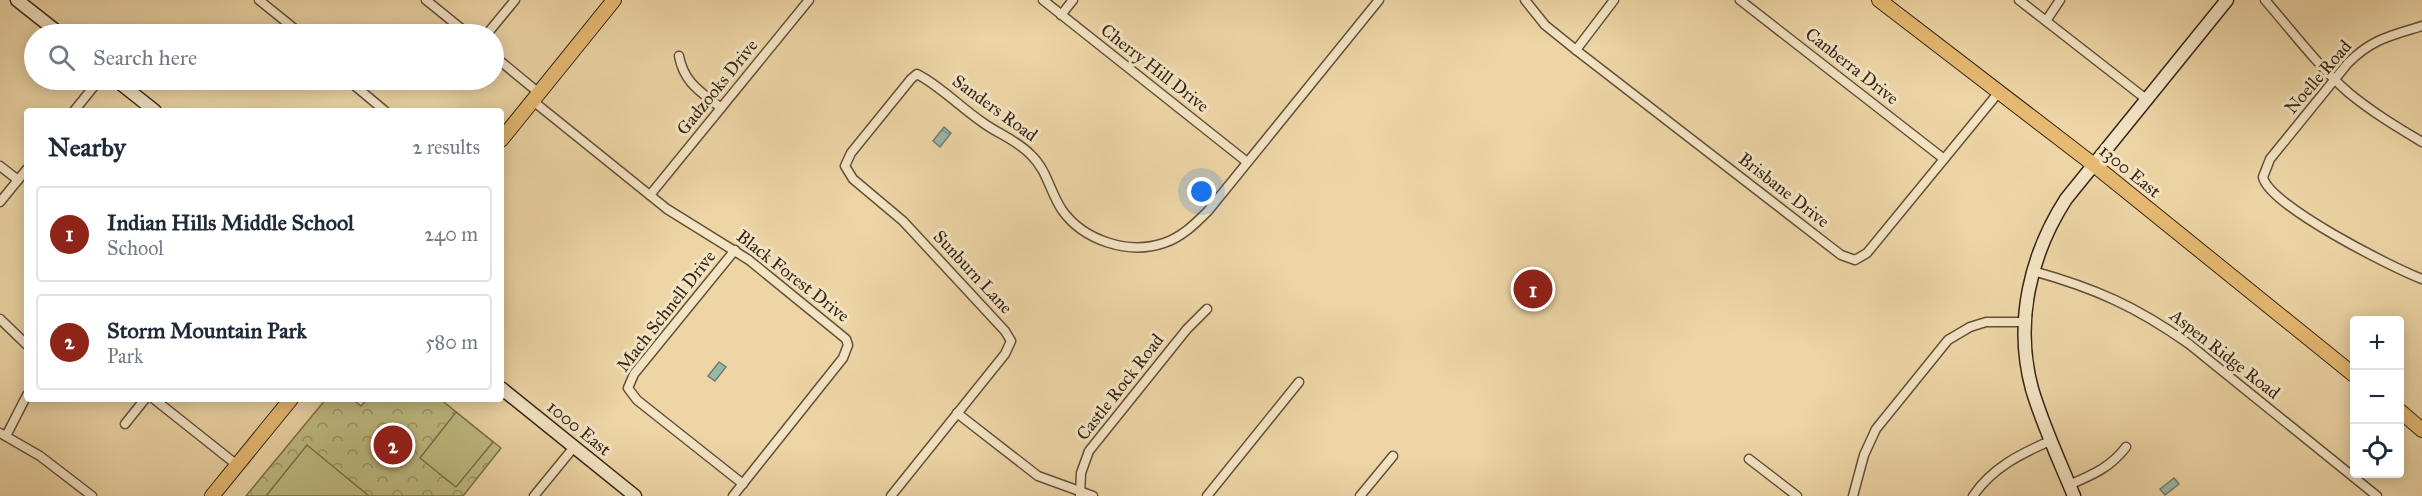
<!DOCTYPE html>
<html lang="en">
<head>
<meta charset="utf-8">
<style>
  :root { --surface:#fff; --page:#f6f6f7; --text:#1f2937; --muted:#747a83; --line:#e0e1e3; --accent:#8f2418 }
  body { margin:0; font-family:"IM FELL Great Primer",serif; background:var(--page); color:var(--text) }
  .controls { position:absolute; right:18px; bottom:18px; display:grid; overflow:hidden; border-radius:6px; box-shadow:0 3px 15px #0003 }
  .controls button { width:54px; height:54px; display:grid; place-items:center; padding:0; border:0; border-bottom:2px solid var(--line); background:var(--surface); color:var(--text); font:30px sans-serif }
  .you { position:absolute; left:1202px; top:192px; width:21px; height:21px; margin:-15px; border:4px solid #fff; border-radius:50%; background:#1a73e8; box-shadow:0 0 0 9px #1a73e833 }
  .badge { display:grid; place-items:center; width:39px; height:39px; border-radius:50%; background:var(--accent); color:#fff; font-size:20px; font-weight:700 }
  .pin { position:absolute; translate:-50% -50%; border:3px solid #fff; box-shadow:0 2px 6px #0006 }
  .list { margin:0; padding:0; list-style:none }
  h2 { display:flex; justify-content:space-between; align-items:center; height:78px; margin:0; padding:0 24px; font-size:26px }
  h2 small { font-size:20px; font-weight:400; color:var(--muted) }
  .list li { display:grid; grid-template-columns:39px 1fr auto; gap:18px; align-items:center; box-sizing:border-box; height:96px; margin:0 12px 12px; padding:0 12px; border:2px solid var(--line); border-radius:6px }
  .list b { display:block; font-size:22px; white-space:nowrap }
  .list p { margin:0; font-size:20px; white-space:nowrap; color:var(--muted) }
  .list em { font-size:20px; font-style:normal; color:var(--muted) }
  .icon { flex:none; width:33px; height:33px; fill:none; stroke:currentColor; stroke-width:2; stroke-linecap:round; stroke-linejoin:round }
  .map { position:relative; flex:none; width:2422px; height:496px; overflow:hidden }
  .search { position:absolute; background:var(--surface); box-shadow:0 3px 15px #0003; left:24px; top:24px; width:480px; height:66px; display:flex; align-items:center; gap:15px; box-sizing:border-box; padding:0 21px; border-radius:33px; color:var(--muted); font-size:22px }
  .panel { position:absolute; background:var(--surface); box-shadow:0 3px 15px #0003; left:24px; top:108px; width:480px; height:294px; border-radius:6px }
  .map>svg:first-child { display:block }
  .park { fill:url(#park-crowns); stroke:#7c704c; stroke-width:1.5 }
  .pitch { fill:#c0bb81; stroke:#7c704c; stroke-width:1.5 }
  .water { fill:url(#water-ripples); stroke:#727d6f; stroke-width:1.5 }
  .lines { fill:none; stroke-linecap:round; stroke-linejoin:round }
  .street-casing { stroke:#65503a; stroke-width:11 }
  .secondary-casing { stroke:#382417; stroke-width:15 }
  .primary-casing { stroke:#382417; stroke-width:16 }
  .street { stroke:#f3e4c4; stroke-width:8 }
  .secondary { stroke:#f3e4c4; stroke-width:12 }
  .primary { stroke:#e6ba72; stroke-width:14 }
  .labels { text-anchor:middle; stroke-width:6; stroke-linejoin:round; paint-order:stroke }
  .street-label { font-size:18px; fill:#382417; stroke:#f3e4c4 }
</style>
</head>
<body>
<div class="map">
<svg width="2422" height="496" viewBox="0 0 2422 496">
  <defs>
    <pattern id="park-crowns" width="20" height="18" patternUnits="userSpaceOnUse" patternTransform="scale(1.5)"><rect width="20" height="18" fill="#c0bb81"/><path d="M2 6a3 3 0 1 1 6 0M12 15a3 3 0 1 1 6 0" fill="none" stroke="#9d9869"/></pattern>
    <pattern id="water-ripples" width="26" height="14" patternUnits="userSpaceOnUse" patternTransform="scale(1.5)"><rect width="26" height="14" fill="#99b8aa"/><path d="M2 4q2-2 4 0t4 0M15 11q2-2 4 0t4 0" fill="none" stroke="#7e9589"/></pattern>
  </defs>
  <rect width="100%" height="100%" fill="#edd5a5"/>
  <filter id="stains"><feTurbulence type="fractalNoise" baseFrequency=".00333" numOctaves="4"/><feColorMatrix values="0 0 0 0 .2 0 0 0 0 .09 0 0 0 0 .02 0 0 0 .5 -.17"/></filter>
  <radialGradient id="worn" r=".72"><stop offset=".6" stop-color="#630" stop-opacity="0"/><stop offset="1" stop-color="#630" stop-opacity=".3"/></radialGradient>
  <path class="park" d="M326 399H352L361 406 367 399H440L501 448 463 496H246Z"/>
  <g class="pitch">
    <path d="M456 412 493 442 456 487 420 458Z"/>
    <path d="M307 445 369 496H266Z"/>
  </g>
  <g class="water">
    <path d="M944 127 951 133 940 147 933 141Z"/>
    <path d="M719 362 726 367 715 381 708 376Z"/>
    <path d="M2174 478 2179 484 2165 495 2160 489Z"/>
  </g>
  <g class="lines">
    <defs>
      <g id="street">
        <path d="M259 0 301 34"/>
        <path d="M426 0 468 34"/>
        <path d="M1043 0 1247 162"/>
        <path d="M1525 0 1545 25 1576 50 1841 255 1855 260 1867 253 1999 92"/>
        <path d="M1740 0 1944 159"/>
        <path d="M2019 0 2146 99"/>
        <path d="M2265 0C2292 31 2318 66 2349 93 2372 112 2397 127 2422 142"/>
        <path d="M1061 15 1073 0"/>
        <path d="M2046 21 2060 0"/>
        <path d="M2422 26C2390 36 2372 39 2348 63L2270 159 2263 177C2268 205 2393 268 2422 279"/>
        <path d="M487 34 515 0"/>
        <path d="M1576 50 1614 0"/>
        <path d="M494 56 539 93"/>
        <path d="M679 56C684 83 701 92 721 108"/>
        <path d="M348 80 385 111"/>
        <path d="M533 101 667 209 749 260 846 339 848 345 843 358 733 496"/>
        <path d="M74 111 99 80"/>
        <path d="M0 166 18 180"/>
        <path d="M650 195 809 0"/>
        <path d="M0 202 27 169"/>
        <path d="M735 250 634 374 628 388 637 400 743 484"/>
        <path d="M2033 271C2095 288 2137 307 2189 344L2377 496"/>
        <path d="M0 319 27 345"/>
        <path d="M154 399 237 465"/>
        <path d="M957 413 1038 476 1093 496"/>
        <path d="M125 424 145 399"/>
        <path d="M0 433 40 456 92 496"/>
        <path d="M6 436 27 395"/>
        <path d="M1749 459 1797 496"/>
        <path d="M2069 485C2092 475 2110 468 2126 447"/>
        <path d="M534 496 574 447"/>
        <path d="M891 496 1005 354 1011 341 1005 331 903 221 853 179 845 166 851 153 911 79 917 74 924 78C945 91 962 108 982 122 998 134 1017 140 1031 155 1047 170 1050 192 1062 210 1084 241 1129 255 1164 243 1182 237 1195 224 1208 211L1379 0"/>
        <path d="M1080 496 1081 473 1089 451 1187 329 1207 309"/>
        <path d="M1207 496 1299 382"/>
        <path d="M1360 496 1393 456"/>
        <path d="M1853 496 1864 455 1876 429 1948 340 1970 327 1986 322H2025"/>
        <path d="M1973 496C1992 468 2020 454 2050 441"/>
      </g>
      <g id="secondary">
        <path d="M17 0 60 34"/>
        <path d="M116 80 155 111"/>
        <path d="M501 388 635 496"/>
        <path d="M2074 496C2059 460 2043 426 2032 389 2014 323 2030 255 2066 199L2227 0"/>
      </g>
      <g id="primary">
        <path d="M1879 0 2094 165 2354 375"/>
        <path d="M501 140 614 0"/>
        <path d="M2400 411 2422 430"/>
        <path d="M212 496 291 399"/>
      </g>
    </defs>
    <use href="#street" class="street-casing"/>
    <use href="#secondary" class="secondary-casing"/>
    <use href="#primary" class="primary-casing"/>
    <use href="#street" class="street"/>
    <use href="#secondary" class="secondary"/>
    <use href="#primary" class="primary"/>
  </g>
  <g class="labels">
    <g class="street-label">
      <text transform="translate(1852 66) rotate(38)" y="6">Canberra Drive</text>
      <text transform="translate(1155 68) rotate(38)" y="6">Cherry Hill Drive</text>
      <text transform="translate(2318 77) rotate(-49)" y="6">Noelle Road</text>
      <text transform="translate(717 87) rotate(-51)" y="6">Gadzooks Drive</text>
      <text transform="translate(995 108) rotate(36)" y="6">Sanders Road</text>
      <text transform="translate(2130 171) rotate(39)" y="6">1300 East</text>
      <text transform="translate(1784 190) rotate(38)" y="6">Brisbane Drive</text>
      <text transform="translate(973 272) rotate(47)" y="6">Sunburn Lane</text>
      <text transform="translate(793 276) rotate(38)" y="6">Black Forest Drive</text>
      <text transform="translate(666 311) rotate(-52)" y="6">Mach Schnell Drive</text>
      <text transform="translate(2225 354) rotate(38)" y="6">Aspen Ridge Road</text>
      <text transform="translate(1120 387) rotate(-52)" y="6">Castle Rock Road</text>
      <text transform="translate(579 428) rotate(39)" y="6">1000 East</text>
    </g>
  </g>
  <rect width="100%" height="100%" filter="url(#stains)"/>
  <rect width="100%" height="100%" fill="url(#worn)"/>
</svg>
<div class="controls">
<button>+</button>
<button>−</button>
<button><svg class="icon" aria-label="locate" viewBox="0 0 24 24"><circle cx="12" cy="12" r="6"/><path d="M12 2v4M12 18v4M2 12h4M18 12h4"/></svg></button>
</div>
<div class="you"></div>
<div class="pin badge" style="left:1533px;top:289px">1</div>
<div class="pin badge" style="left:393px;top:445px">2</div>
<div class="search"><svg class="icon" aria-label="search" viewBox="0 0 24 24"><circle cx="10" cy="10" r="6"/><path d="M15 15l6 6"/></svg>Search here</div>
<section class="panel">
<h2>Nearby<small>2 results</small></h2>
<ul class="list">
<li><span class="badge">1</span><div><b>Indian Hills Middle School</b><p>School</p></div><em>240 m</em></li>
<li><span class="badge">2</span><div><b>Storm Mountain Park</b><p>Park</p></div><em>580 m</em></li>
</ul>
</section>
</div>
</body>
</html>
